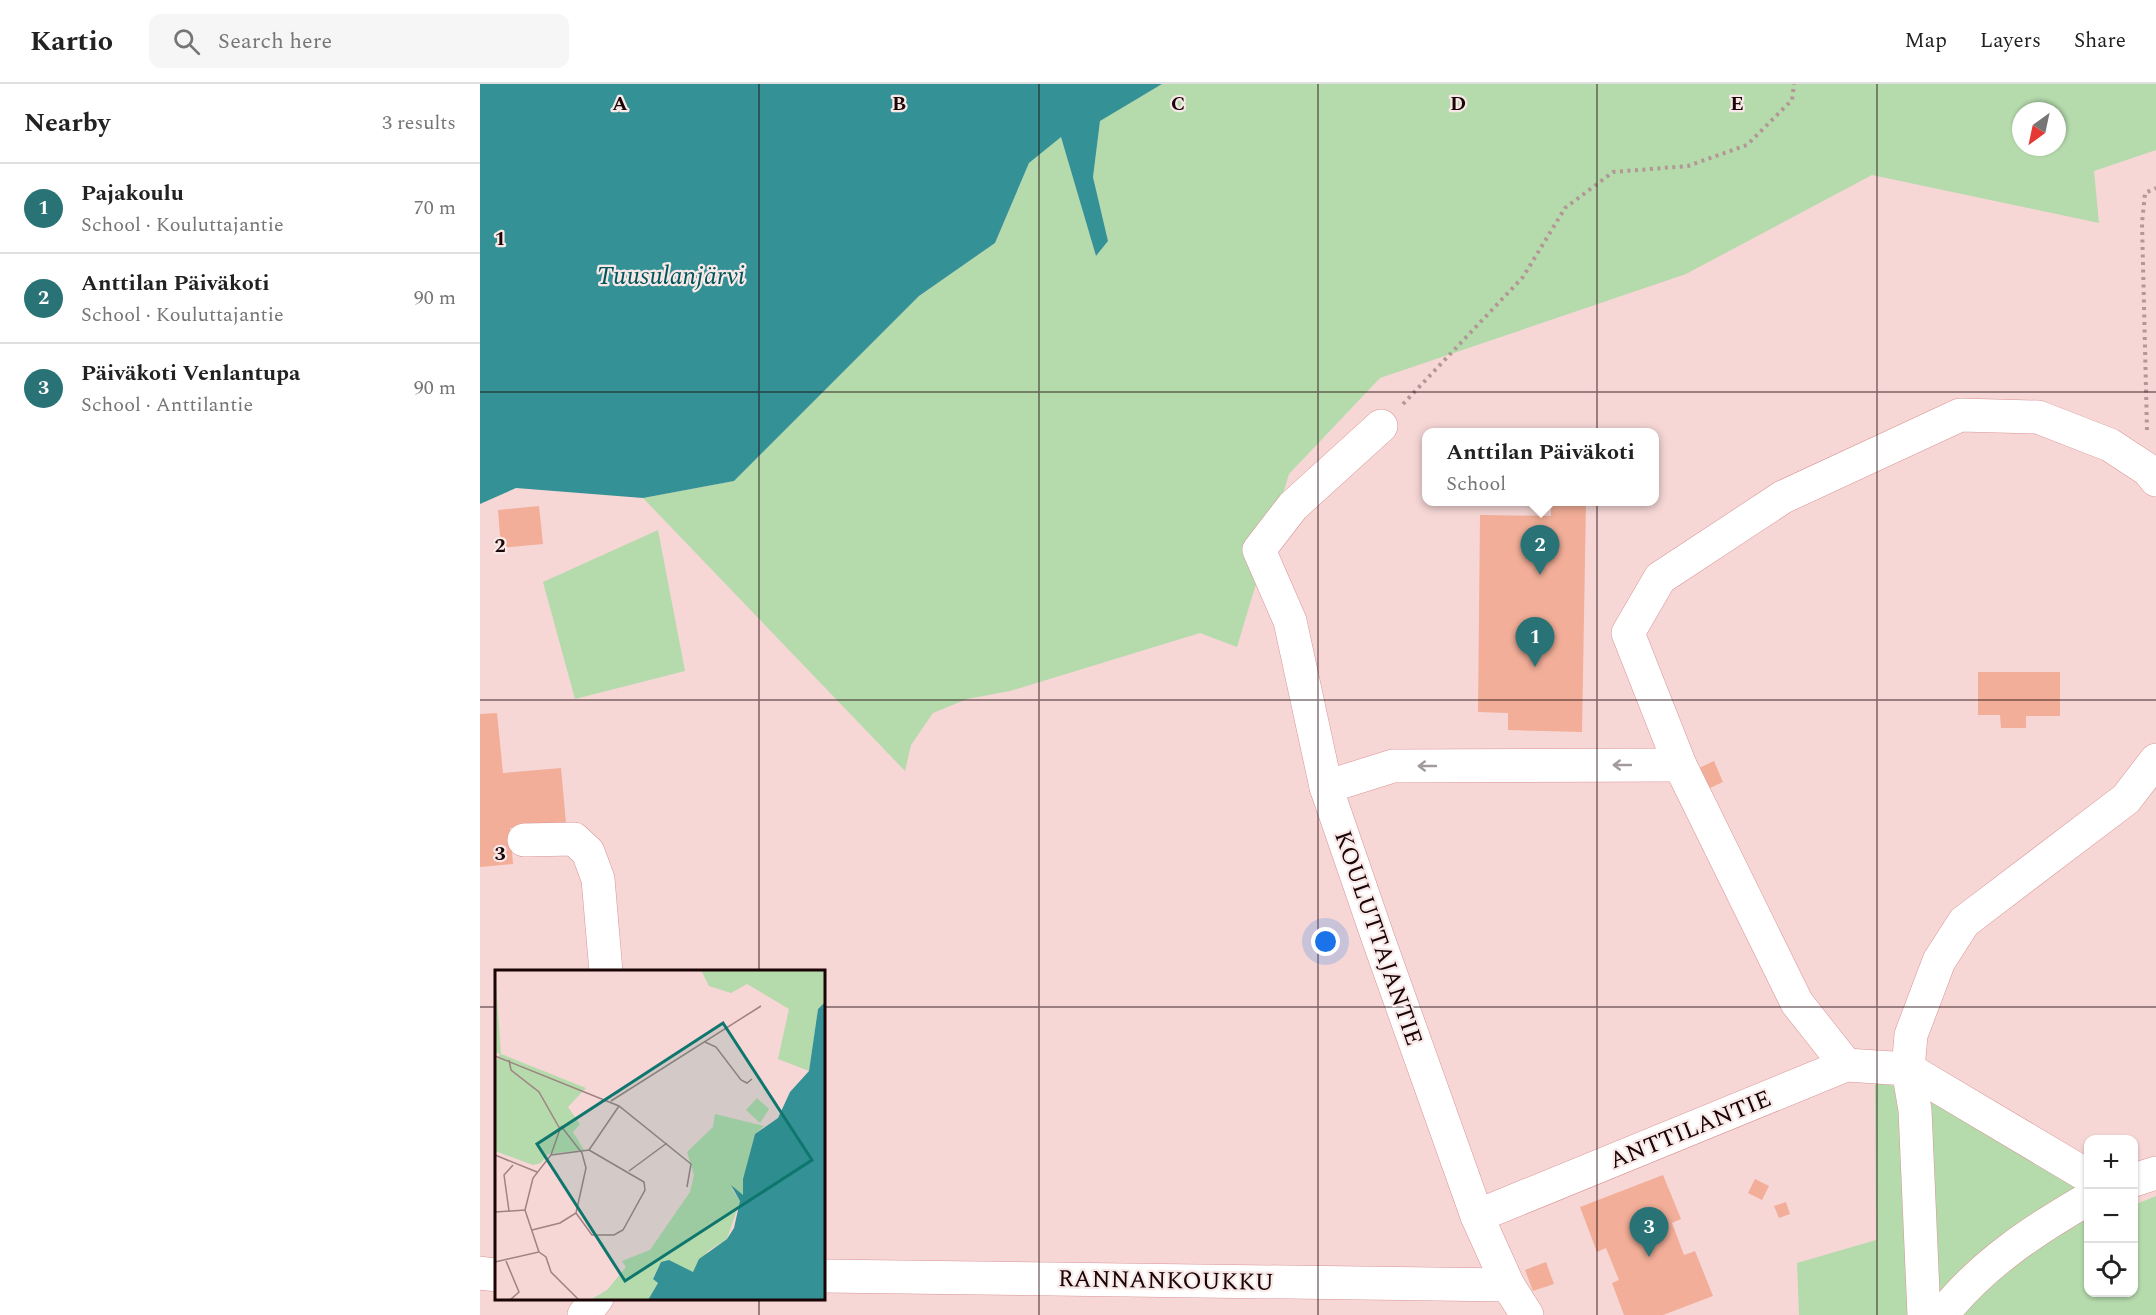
<!DOCTYPE html>
<html lang="en">
<head>
<meta charset="utf-8">
<style>
  :root { --surface:#fff; --page:#f6f6f6; --text:#222; --muted:#767676; --line:#e0e0e0; --accent:#297376 }
  body { margin:0; font-family:Spectral,serif; background:var(--page); color:var(--text) }
  .controls { position:absolute; right:18px; bottom:18px; display:grid; overflow:hidden; border-radius:12px; box-shadow:0 2px 4px #0004 }
  .controls button { width:54px; height:54px; display:grid; place-items:center; padding:0; border:0; border-bottom:2px solid var(--line); background:var(--surface); color:var(--text); font:30px sans-serif }
  .compass { position:absolute; left:1532px; top:18px; width:54px; height:54px; border-radius:50%; background:var(--surface); box-shadow:0 2px 4px #0004; rotate:213deg }
  .you { position:absolute; left:846px; top:858px; width:21px; height:21px; margin:-15px; border:4px solid #fff; border-radius:50%; background:#1a73e8; box-shadow:0 0 0 9px #1a73e833 }
  .badge { display:grid; place-items:center; width:39px; height:39px; border-radius:50%; background:var(--accent); color:#fff; font-size:20px; font-weight:700 }
  .pin { position:absolute; translate:-50% -50px; filter:drop-shadow(0 2px 3px #0008) }
  .pin::after { content:''; position:absolute; top:32px; width:21px; height:18px; background:inherit; clip-path:polygon(0 0,100% 0,50% 100%) }
  .popup { position:absolute; left:942px; top:344px; width:237px; height:78px; box-sizing:border-box; display:grid; place-content:center; border-radius:12px; background:var(--surface); filter:drop-shadow(0 2px 4px #0005); font-size:20px; white-space:nowrap; color:var(--muted) }
  .popup b { font-size:22px; color:var(--text) }
  .popup::after { content:''; position:absolute; left:50%; top:100%; margin-left:-12px; border:12px solid transparent; border-top-color:var(--surface) }
  .list { margin:0; padding:0; list-style:none }
  h2 { display:flex; justify-content:space-between; align-items:center; height:78px; margin:0; padding:0 24px; font-size:26px }
  h2 small { font-size:20px; font-weight:400; color:var(--muted) }
  .list li { display:grid; grid-template-columns:39px 1fr auto; gap:18px; align-items:center; box-sizing:border-box; height:90px; padding:0 24px; border-top:2px solid var(--line) }
  .list b { display:block; font-size:22px; white-space:nowrap }
  .list p { margin:0; font-size:20px; white-space:nowrap; color:var(--muted) }
  .list em { font-size:20px; font-style:normal; color:var(--muted) }
  .icon { flex:none; width:33px; height:33px; fill:none; stroke:currentColor; stroke-width:2; stroke-linecap:round; stroke-linejoin:round }
  .map { position:relative; flex:none; width:1676px; height:1231px; overflow:hidden }
  header { display:flex; align-items:center; gap:36px; box-sizing:border-box; height:84px; padding:0 30px; background:var(--surface); border-bottom:2px solid var(--line) }
  header strong { font-size:28px }
  nav { display:flex; gap:33px; margin-inline-start:auto; font-size:21px }
  .search { width:420px; height:54px; background:var(--page); display:flex; align-items:center; gap:15px; box-sizing:border-box; padding:0 21px; border-radius:12px; color:var(--muted); font-size:22px }
  main { display:flex }
  aside { flex:1; background:var(--surface) }
  .map>svg:first-child { display:block }
  .green { fill:#b5daac; fill-rule:evenodd }
  .water { fill:#349296 }
  .building { fill:#f2ae98 }
  .lines { fill:none; stroke-linecap:round; stroke-linejoin:round }
  .minor-casing { stroke:#da9494; stroke-width:34 }
  .path { stroke:#b39797; stroke-width:4; stroke-dasharray:3 4.5; stroke-linecap:butt }
  .minor { stroke:#fff; stroke-width:33 }
  .oneway { stroke:#a39b9b }
  .grid { fill:none; stroke:#1a0405; stroke-width:1.5; stroke-opacity:0.55 }
  .labels { text-anchor:middle; stroke-width:4.5; stroke-linejoin:round; paint-order:stroke }
  .street-label { font-size:24px; fill:#1a0405; stroke:#f8e9e8 }
  .water-label { font-size:26px; font-style:italic; fill:#01565a; stroke:#f8e9e8 }
  .inset-road { fill:none; stroke:#9e8382; stroke-width:1.5 }
  .view { fill:#0f766e; fill-opacity:0.15; stroke:#0f766e; stroke-width:3 }
  .inset-edge { fill:none; stroke:#1a0405; stroke-width:3 }
  .grid-label { font-size:20px; text-anchor:middle; font-weight:bold; fill:#1a0405; stroke:#f8e9e8; stroke-width:4.5; stroke-linejoin:round; paint-order:stroke }
</style>
</head>
<body>
<header>
<strong>Kartio</strong>
<div class="search"><svg class="icon" aria-label="search" viewBox="0 0 24 24"><circle cx="10" cy="10" r="6"/><path d="M15 15l6 6"/></svg>Search here</div>
<nav><a>Map</a><a>Layers</a><a>Share</a></nav>
</header>
<main>
<aside>
<h2>Nearby<small>3 results</small></h2>
<ul class="list">
<li><span class="badge">1</span><div><b>Pajakoulu</b><p>School · Kouluttajantie</p></div><em>70 m</em></li>
<li><span class="badge">2</span><div><b>Anttilan Päiväkoti</b><p>School · Kouluttajantie</p></div><em>90 m</em></li>
<li><span class="badge">3</span><div><b>Päiväkoti Venlantupa</b><p>School · Anttilantie</p></div><em>90 m</em></li>
</ul>
</aside>
<div class="map">
<svg width="1676" height="1231" viewBox="0 0 1676 1231">
  <rect width="100%" height="100%" fill="#f6d7d6"/>
  <g class="green">
    <path d="M682 0H1676V66L1614 87 1619 139 1392 91 1206 190 900 294 809 390 757 563 720 549 530 607 487 615 453 629 431 661 425 687 163 414 254 397 439 212 515 159 549 79 581 52 616 172 628 157 613 93 620 36ZM1541 27H1577V63H1541Z"/>
    <path d="M178 446 205 587 95 615 63 498Z"/>
    <path d="M1395 999 1444 1006 1608 1100V1208H1654V1121L1676 1112V1231H1319L1317 1179 1396 1156Z"/>
  </g>
  <path class="water" d="M0 0H682L620 37 613 93 628 157 616 172 581 53 549 79 515 159 439 212 254 397 163 414 36 404 0 420Z"/>
  <g class="building">
    <path d="M1071 418H1106L1102 648 1028 646V629L998 628 1000 431 1071 432Z"/>
    <path d="M59 422 63 460 21 464 18 426Z"/>
    <path d="M1498 588H1580V632H1546V644H1521L1520 631H1498Z"/>
    <path d="M17 629 23 689 81 684 86 739 30 744 33 780 0 783V630Z"/>
    <path d="M1234 677 1243 698 1228 705 1219 684Z"/>
    <path d="M1183 1091 1201 1135 1192 1139 1204 1171 1215 1167 1233 1212 1183 1231H1144L1132 1199 1139 1196 1126 1164 1117 1168 1100 1123Z"/>
    <path d="M1275 1095 1289 1102 1282 1116 1268 1109Z"/>
    <path d="M1306 1118 1310 1130 1299 1134 1294 1122Z"/>
    <path d="M1066 1178 1074 1200 1053 1207 1045 1186Z"/>
  </g>
  <g class="lines">
    <defs>
      <g id="minor">
        <path d="M901 342 813 422 779 466 810 537 846 703 899 857 997 1132 1028 1201 1047 1231"/>
        <path d="M846 703 913 682 1200 681"/>
        <path d="M44 756 94 755 108 768 118 795 126 888"/>
        <path d="M1366 981 1317 919 1200 681 1148 549 1180 494 1303 413 1480 331 1558 333 1630 361 1668 386 1676 396"/>
        <path d="M1654 1096 1676 1089"/>
        <path d="M997 1132 1366 981 1428 985 1608 1092"/>
        <path d="M0 1189 16 1191"/>
        <path d="M344 1192 1028 1201"/>
        <path d="M104 1231 117 1214"/>
        <path d="M1444 1231 1435 1026 1428 985 1431 951 1459 877 1484 838 1646 715 1676 676"/>
        <path d="M1462 1231C1501 1181 1554 1146 1608 1115"/>
      </g>
    </defs>
    <use href="#minor" class="minor-casing"/>
    <g class="path">
      <path d="M923 320 1043 193 1085 124 1133 88 1208 82 1267 61 1312 16 1314 0"/>
      <path d="M1667 346 1662 139 1665 109 1676 104"/>
    </g>
    <use href="#minor" class="minor"/>
  </g>
  <defs><path id="oneway-shaft" d="M-6 0H5M1.5-3L5.5 0L1.5 3" fill="none" stroke-width="1.6" stroke-linecap="round" stroke-linejoin="round" transform="scale(1.5)"/></defs>
  <g class="oneway">
    <use href="#oneway-shaft" transform="translate(1142 681) rotate(180)"/>
    <use href="#oneway-shaft" transform="translate(947 682) rotate(180)"/>
  </g>
  <path class="grid" d="M279 0V888M559 0V1231M838 0V1231M1117 0V1231M1397 0V1231M0 308H1676M0 616H1676M0 923H16M344 923H1676M279 1214V1231"/>
  <g class="labels">
    <g class="street-label">
      <text transform="translate(899 854) rotate(71)" y="8">KOULUTTAJANTIE</text>
      <text transform="translate(1210 1045) rotate(-22)" y="8">ANTTILANTIE</text>
      <text transform="translate(686 1196) rotate(1)" y="8">RANNANKOUKKU</text>
    </g>
    <g class="water-label">
      <text x="191" y="200">Tuusulanjärvi</text>
    </g>
  </g>
  <g transform="translate(15 886)">
    <rect width="330" height="330" fill="#f6d7d6"/>
    <path d="M0 0 6 84 91 118 73 137 85 154 78 162 89 180 53 184 46 193 38 195 0 181V93L5 84 0 82ZM206 0H330V32L323 39 314 101 283 89 294 39 252 14 236 23 214 16ZM262 128 274 139 265 153 251 140ZM220 144 269 156 260 164 248 209V226L236 218 245 231 232 269 213 281 198 302 166 292 158 308 163 313 153 330H95L112 320 131 297 127 291 155 280 195 222 199 205 192 182 218 157Z" fill="#b5daac"/>
    <path d="M330 32V330H153L163 313 158 309 166 292 174 290 198 302 204 289 232 269 239 258 245 231 236 215 248 225V209L260 164 283 148 295 122 314 101 323 39Z" fill="#349296"/>
    <path class="inset-road" d="M210 72 221 77 246 110 252 113 257 109M0 86 124 136 196 194 192 217M116 131 266 36M0 185 42 202M56 185 94 180 124 136M134 201 172 173M14 241 9 205 18 195M0 242 30 240M81 243 97 265H119L128 260 150 220 149 212 94 180M37 260 65 253 81 243 91 198 87 183 66 156M44 282 51 287 56 302 84 330M11 291 24 322 15 330M0 292 44 282 30 240 38 208 56 185 65 159 44 122 16 100 14 90"/>
    <path class="view" d="M228 53 317 190 130 311 42 174Z"/>
    <rect width="330" height="330" class="inset-edge"/>
  </g>
  <g class="grid-label">
    <text x="140" y="26">A</text>
    <text x="419" y="26">B</text>
    <text x="698" y="26">C</text>
    <text x="978" y="26">D</text>
    <text x="1257" y="26">E</text>
    <text x="20" y="161">1</text>
    <text x="20" y="468">2</text>
    <text x="20" y="776">3</text>
  </g>
</svg>
<div class="controls">
<button>+</button>
<button>−</button>
<button><svg class="icon" aria-label="locate" viewBox="0 0 24 24"><circle cx="12" cy="12" r="6"/><path d="M12 2v4M12 18v4M2 12h4M18 12h4"/></svg></button>
</div>
<svg class="compass" viewBox="-18 -18 36 36"><path d="M0-13l5 13h-10z" fill="#e53935"/><path d="M0 13l5-13h-10z" fill="#767676"/></svg>
<div class="you"></div>
<div class="pin badge" style="left:1055px;top:583px">1</div>
<div class="pin badge" style="left:1060px;top:491px">2</div>
<div class="popup"><b>Anttilan Päiväkoti</b>School</div>
<div class="pin badge" style="left:1169px;top:1173px">3</div>
</div>
</main>
</body>
</html>
